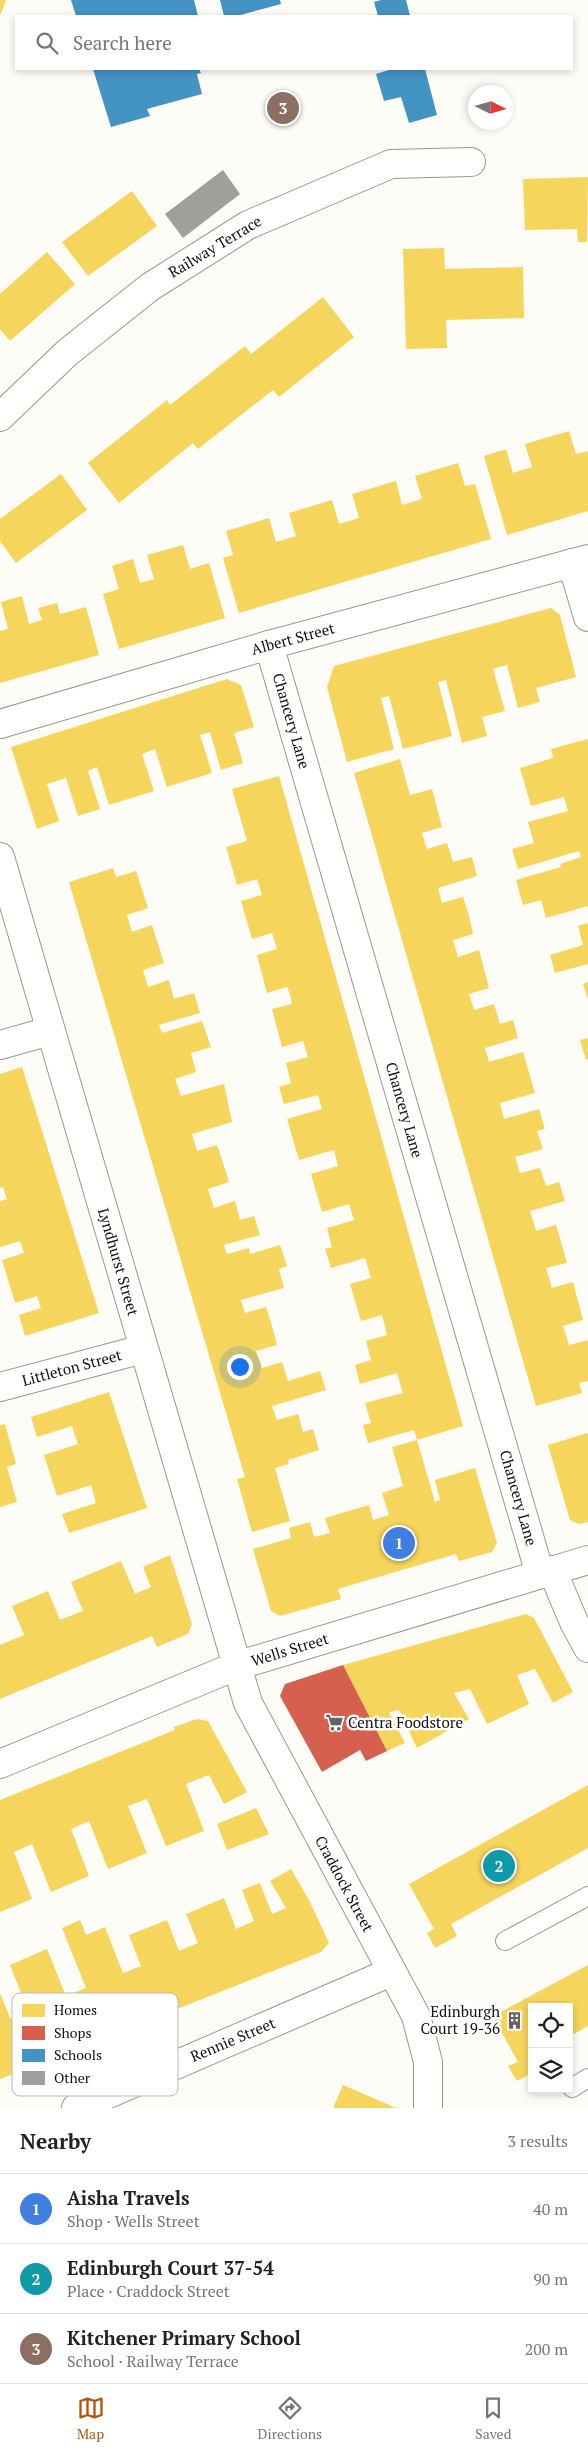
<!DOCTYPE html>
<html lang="en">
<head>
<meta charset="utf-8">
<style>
  :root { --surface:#fff; --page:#f6f6f6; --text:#222; --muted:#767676; --line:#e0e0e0; --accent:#b45309 }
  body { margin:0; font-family:"PT Serif",serif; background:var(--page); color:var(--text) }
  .controls { position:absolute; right:15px; bottom:15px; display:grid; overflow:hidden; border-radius:0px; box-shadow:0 2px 8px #0003 }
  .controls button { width:45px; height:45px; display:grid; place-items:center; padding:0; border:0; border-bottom:1px solid var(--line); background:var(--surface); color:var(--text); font:25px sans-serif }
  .compass { position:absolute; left:468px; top:85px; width:45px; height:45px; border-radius:50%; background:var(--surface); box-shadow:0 2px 8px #0003; rotate:95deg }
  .you { position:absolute; left:239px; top:1366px; width:18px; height:18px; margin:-12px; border:4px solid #fff; border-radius:50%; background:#1a73e8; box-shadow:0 0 0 8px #1a73e833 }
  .badge { display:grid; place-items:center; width:32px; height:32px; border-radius:50%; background:var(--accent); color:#fff; font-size:16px; font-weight:700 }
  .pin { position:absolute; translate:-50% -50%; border:2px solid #fff; box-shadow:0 1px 5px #0006 }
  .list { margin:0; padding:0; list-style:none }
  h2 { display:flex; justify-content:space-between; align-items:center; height:65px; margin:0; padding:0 20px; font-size:21px }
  h2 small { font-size:16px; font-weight:400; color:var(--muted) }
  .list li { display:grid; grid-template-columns:32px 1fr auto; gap:15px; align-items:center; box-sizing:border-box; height:70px; padding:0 20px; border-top:1px solid var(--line) }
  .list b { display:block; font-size:19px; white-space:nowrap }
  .list p { margin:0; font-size:16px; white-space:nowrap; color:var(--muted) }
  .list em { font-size:16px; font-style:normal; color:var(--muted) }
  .icon { flex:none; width:28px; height:28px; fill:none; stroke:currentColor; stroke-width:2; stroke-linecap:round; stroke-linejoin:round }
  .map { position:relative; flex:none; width:588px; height:2108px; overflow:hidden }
  .search { position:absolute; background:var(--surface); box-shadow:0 2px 8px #0003; left:15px; right:15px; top:15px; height:55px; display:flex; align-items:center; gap:12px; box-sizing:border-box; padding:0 18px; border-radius:0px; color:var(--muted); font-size:19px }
  .sheet { height:275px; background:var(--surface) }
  nav { display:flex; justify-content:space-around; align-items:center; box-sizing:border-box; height:70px; border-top:1px solid var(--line); background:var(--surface); font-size:14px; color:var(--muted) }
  nav a { display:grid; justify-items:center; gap:2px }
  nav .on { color:var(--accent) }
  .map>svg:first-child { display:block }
  .homes { fill:#f6d55c }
  .shops { fill:#d6604d }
  .schools { fill:#4393c3 }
  .building { fill:#a19f9c }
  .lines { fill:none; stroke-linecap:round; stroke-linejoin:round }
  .lane-casing { stroke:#979795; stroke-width:20 }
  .street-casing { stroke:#979795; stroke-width:30 }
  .lane { stroke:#fffffe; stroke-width:18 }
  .street { stroke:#fffffe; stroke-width:28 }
  .labels { text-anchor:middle; stroke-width:5; stroke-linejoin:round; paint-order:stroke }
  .street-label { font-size:15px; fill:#111; stroke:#fff }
  .poi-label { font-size:15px; fill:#111; stroke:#fff; text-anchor:start }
  .key { fill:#fff; stroke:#b8b8b8; stroke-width:1 }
  .key-label { font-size:14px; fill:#111 }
</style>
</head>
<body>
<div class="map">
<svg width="588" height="2108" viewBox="0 0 588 2108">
  <rect width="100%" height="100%" fill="#fdfcf7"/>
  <g class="homes">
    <path d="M0 0H6L0 16Z"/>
    <path d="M588 177 587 242H578L577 229 525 230 523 179Z"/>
    <path d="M132 191 157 226 88 276 62 242Z"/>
    <path d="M444 248 445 269 523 267 524 318 446 320 447 348 406 349 403 249Z"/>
    <path d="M47 252 75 284 10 341 0 329V294Z"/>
    <path d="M323 297 354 337 279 397 273 390 198 449 193 443 119 503 88 463 167 400 170 405 245 346 251 354Z"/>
    <path d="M569 431 576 454 588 451V511L507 535 484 456 506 449 513 473 522 470 532 467 525 444Z"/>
    <path d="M458 463 465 486 475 484 491 539 239 613 223 558 233 555 226 531 269 518 276 542 296 536 289 513 332 500 339 524 359 518 352 494 396 481 402 505 422 499 415 476Z"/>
    <path d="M61 474 87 510 16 563 0 541V519Z"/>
    <path d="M183 545 190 569 209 563 225 618 119 649 103 594 119 589 112 566 133 559 140 583 154 579 147 555Z"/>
    <path d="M22 596 29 624 42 620 38 608 57 603 60 614 86 607 99 655 0 683V631L8 629 1 602Z"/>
    <path d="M551 608 560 615 576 677 536 688 540 702 518 708 507 665 493 669 505 711 482 717 487 736 462 743 446 680 438 682 452 736 403 749 389 696 381 698 394 749 347 762 327 687 334 666Z"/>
    <path d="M227 679 241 685 254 727 234 733 243 763 221 770 210 732 200 735 212 773 167 787 155 749 142 754 154 791 109 805 97 767 88 771 100 809 78 816 66 778 47 784 59 821 37 829 11 747Z"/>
    <path d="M588 739V906L546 918 541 900 523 905 516 880 561 867 560 864 581 857 579 851 518 869 512 849 534 843 528 822 568 811 564 797 531 806 520 768 553 758 551 749Z"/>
    <path d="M400 759 410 795 432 789 442 827 422 833 427 849 447 843 453 862 472 857 477 876 438 888 442 903 463 897 469 916 473 934 453 940 458 957 479 950 489 988 469 994 474 1010 494 1004 500 1024 513 1020 518 1038 485 1048 489 1062 523 1052 535 1093 500 1103 504 1119 539 1109 545 1129 537 1131 543 1149 515 1157 520 1173 540 1168 546 1186 559 1182 565 1201 530 1211 536 1231 556 1225 567 1263 546 1268 552 1288 573 1282 583 1320 563 1326 569 1345 588 1340V1381L579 1383 582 1393 536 1406 354 773Z"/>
    <path d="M279 776 463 1426 417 1440 414 1430 368 1443 363 1425 371 1423 365 1403 403 1393 397 1373 360 1384 355 1365 371 1360 366 1341 387 1335 382 1315 361 1321 350 1284 371 1278 365 1258 331 1268 325 1249 332 1247 327 1228 354 1220 349 1204 322 1212 311 1174 338 1166 334 1150 299 1160 287 1119 322 1109 318 1095 284 1104 279 1087 291 1083 286 1063 308 1057 303 1041 282 1047 272 1009 292 1004 290 994 287 987 267 993 257 955 277 949 272 933 252 939 241 901 262 895 257 879 237 885 226 847 247 841 232 789Z"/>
    <path d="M113 868 116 877 136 871 142 889 148 908 127 915 132 932 152 925 164 963 143 970 148 987 169 980 174 999 194 993 200 1013 159 1025 162 1033 202 1021 211 1047 191 1053 196 1072 175 1079 181 1096 224 1084 232 1122 192 1134 197 1151 217 1145 223 1163 229 1182 208 1189 214 1208 235 1201 240 1220 254 1216 260 1235 224 1245 227 1254 249 1248 250 1254 280 1245 287 1266 279 1269 284 1288 241 1300 245 1313 266 1307 272 1326 277 1345 256 1351 262 1368 282 1362 288 1381 320 1371 326 1390 272 1406 277 1420 298 1414 303 1432 313 1429 319 1450 288 1460 289 1464 275 1468 290 1521 252 1532 237 1479 245 1477 69 882Z"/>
    <path d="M588 923V964L555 973 550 955 583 945 578 926Z"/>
    <path d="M588 982V999L583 984Z"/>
    <path d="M588 1038V1059L586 1060 580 1040Z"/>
    <path d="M22 1067 99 1313 25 1336 19 1315 41 1308 37 1296 15 1303 2 1260 24 1253 20 1241 0 1247V1201L7 1199 3 1187 0 1188V1074Z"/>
    <path d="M109 1392 147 1508 69 1533 62 1514 96 1503 91 1485 57 1496 44 1455 78 1444 75 1436 72 1426 37 1437 31 1417Z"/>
    <path d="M5 1424 16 1464 7 1467 17 1502 0 1507V1425Z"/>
    <path d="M588 1433V1522L579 1524 570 1520 548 1445Z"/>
    <path d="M417 1440 435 1502 440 1500 435 1480 475 1468 497 1543 492 1552 459 1561 456 1554 338 1589 341 1599 280 1616 271 1611 253 1549 291 1538 289 1528 310 1522 314 1537 330 1533 325 1518 369 1505 373 1520 389 1515 382 1493 403 1486 392 1447Z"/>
    <path d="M170 1555 192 1624 188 1634 157 1647 152 1636 0 1699V1645L24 1635 12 1606 48 1591 60 1620 83 1611 71 1582 121 1561 135 1594 151 1587 143 1567Z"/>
    <path d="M526 1614 534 1618 573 1692 553 1703 535 1669 517 1675 529 1704 487 1724 470 1689 454 1693 469 1719 417 1748 399 1710 389 1712 405 1743 387 1751 343 1665Z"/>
    <path d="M197 1719 208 1721 247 1792 224 1804 209 1775 186 1784 204 1831 166 1846 147 1799 128 1806 147 1853 108 1869 89 1821 71 1829 89 1876 51 1892 32 1844 14 1852 32 1899 0 1912V1800L175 1730 174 1727Z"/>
    <path d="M588 1785V1848L451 1924 457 1936 435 1948 427 1933 434 1929 409 1884Z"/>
    <path d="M256 1808 269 1834 227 1850 217 1824Z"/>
    <path d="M291 1869 309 1900 329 1943 321 1952 0 2079V1993L10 2018 28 2011 10 1965 47 1949 66 1996 86 1988 62 1928 80 1920 86 1935 105 1927 123 1973 141 1966 129 1935 147 1928 167 1920 179 1951 188 1947 198 1943 186 1914 224 1898 236 1929 254 1921 242 1890 260 1883 272 1914 286 1908 270 1881Z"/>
    <path d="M588 1965V2026L569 2037V2007H532V2073L517 2081 508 2066 518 2062 493 2016Z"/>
    <path d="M343 2085 396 2108H333Z"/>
  </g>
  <path class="shops" d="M343 1665 387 1751 366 1761 360 1750 322 1772 280 1696 285 1684Z"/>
  <g class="schools">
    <path d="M71 0H194L198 16H76Z"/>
    <path d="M220 0H280L281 4 237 16H224Z"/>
    <path d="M381 0H406L410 16H378L374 2Z"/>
    <path d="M93 69H199L201 73 197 74 202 94 147 109 150 116 111 127Z"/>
    <path d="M392 69H425L437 115 409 123 401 97 384 101 376 74Z"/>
  </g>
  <path class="building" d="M223 170 240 194 183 238 165 214Z"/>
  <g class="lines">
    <defs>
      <g id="lane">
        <path d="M505 1941 588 1896"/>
        <path d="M572 2088 588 2078"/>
      </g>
      <g id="street">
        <path d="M0 417 68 352 150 287 248 225 391 164 471 162"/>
        <path d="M572 563 588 617"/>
        <path d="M269 645 540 1574"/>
        <path d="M0 724 269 645 588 559"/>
        <path d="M0 857 248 1703 416 2016 428 2062V2108"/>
        <path d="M0 1045 50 1031"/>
        <path d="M0 1387 143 1349"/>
        <path d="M552 1570 574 1622 588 1648"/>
        <path d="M0 1764 236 1666 588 1560"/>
        <path d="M76 2108 391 1972"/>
      </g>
    </defs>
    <use href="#lane" class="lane-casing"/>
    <use href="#street" class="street-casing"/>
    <use href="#lane" class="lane"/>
    <use href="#street" class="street"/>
  </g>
  <defs>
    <symbol id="supermarket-bare" viewBox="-9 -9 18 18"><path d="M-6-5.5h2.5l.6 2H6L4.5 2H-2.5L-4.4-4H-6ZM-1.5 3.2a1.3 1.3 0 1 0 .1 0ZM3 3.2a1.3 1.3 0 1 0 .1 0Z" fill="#646362" stroke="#fff" stroke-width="2.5" paint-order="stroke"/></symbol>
    <symbol id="building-bare" viewBox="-9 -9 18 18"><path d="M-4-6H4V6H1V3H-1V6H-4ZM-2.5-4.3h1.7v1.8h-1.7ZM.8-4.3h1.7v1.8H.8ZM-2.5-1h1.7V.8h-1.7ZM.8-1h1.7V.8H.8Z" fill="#646362" stroke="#fff" stroke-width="2.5" paint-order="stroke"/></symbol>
  </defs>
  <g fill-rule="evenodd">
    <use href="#supermarket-bare" x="322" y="1710" width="25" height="25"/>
    <use href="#building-bare" x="502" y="2008" width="25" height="25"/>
  </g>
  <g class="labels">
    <g class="street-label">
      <text transform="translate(215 247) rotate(-31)" y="5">Railway Terrace</text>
      <text transform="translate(293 639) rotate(-15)" y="5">Albert Street</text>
      <text transform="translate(291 721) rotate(74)" y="5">Chancery Lane</text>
      <text transform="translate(404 1110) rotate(74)" y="5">Chancery Lane</text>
      <text transform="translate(118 1262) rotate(74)" y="5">Lyndhurst Street</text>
      <text transform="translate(72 1368) rotate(-15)" y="5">Littleton Street</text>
      <text transform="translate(518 1498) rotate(74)" y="5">Chancery Lane</text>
      <text transform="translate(290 1650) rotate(-17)" y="5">Wells Street</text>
      <text transform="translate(344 1884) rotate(62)" y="5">Craddock Street</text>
      <text transform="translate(233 2040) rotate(-23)" y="5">Rennie Street</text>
    </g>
    <g class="poi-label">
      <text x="348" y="1728">Centra Foodstore</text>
      <text x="500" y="2017" text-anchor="end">Edinburgh<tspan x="500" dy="17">Court 19-36</tspan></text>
    </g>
  </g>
  <rect x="12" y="1993" width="166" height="103" rx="8" class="key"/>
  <rect x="22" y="2004" width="23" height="13" fill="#f6d55c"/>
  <rect x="22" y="2026" width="23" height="14" fill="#d6604d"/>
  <rect x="22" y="2049" width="23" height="13" fill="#4393c3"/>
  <rect x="22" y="2071" width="23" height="14" fill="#a19f9c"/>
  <g class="key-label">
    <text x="54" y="2015">Homes</text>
    <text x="54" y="2038">Shops</text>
    <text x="54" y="2060">Schools</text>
    <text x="54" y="2083">Other</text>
  </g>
</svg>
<div class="controls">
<button><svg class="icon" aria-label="locate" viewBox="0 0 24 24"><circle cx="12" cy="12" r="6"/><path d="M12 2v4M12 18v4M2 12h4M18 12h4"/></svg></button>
<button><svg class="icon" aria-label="layers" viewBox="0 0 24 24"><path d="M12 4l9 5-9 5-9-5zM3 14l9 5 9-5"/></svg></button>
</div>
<svg class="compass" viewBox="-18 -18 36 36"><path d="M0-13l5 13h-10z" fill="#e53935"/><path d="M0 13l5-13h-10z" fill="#767676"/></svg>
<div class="you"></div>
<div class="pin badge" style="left:399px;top:1543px;background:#3f7fe0">1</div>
<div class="pin badge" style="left:499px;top:1866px;background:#0f9aa8">2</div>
<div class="pin badge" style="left:283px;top:108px;background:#8d6e63">3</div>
<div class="search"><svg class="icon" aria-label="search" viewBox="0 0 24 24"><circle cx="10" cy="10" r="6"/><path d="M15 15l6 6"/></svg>Search here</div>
</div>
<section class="sheet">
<h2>Nearby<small>3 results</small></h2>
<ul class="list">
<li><span class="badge" style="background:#3f7fe0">1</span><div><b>Aisha Travels</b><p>Shop · Wells Street</p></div><em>40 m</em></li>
<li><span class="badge" style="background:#0f9aa8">2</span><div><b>Edinburgh Court 37-54</b><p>Place · Craddock Street</p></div><em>90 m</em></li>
<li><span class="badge" style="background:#8d6e63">3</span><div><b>Kitchener Primary School</b><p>School · Railway Terrace</p></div><em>200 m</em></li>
</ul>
</section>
<nav>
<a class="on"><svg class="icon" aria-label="map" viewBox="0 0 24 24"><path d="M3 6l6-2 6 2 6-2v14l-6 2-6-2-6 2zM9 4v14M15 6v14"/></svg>Map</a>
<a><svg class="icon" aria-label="directions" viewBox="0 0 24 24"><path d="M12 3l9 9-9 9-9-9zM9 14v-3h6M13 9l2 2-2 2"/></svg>Directions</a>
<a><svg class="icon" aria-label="saved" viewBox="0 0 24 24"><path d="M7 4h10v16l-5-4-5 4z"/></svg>Saved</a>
</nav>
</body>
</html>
